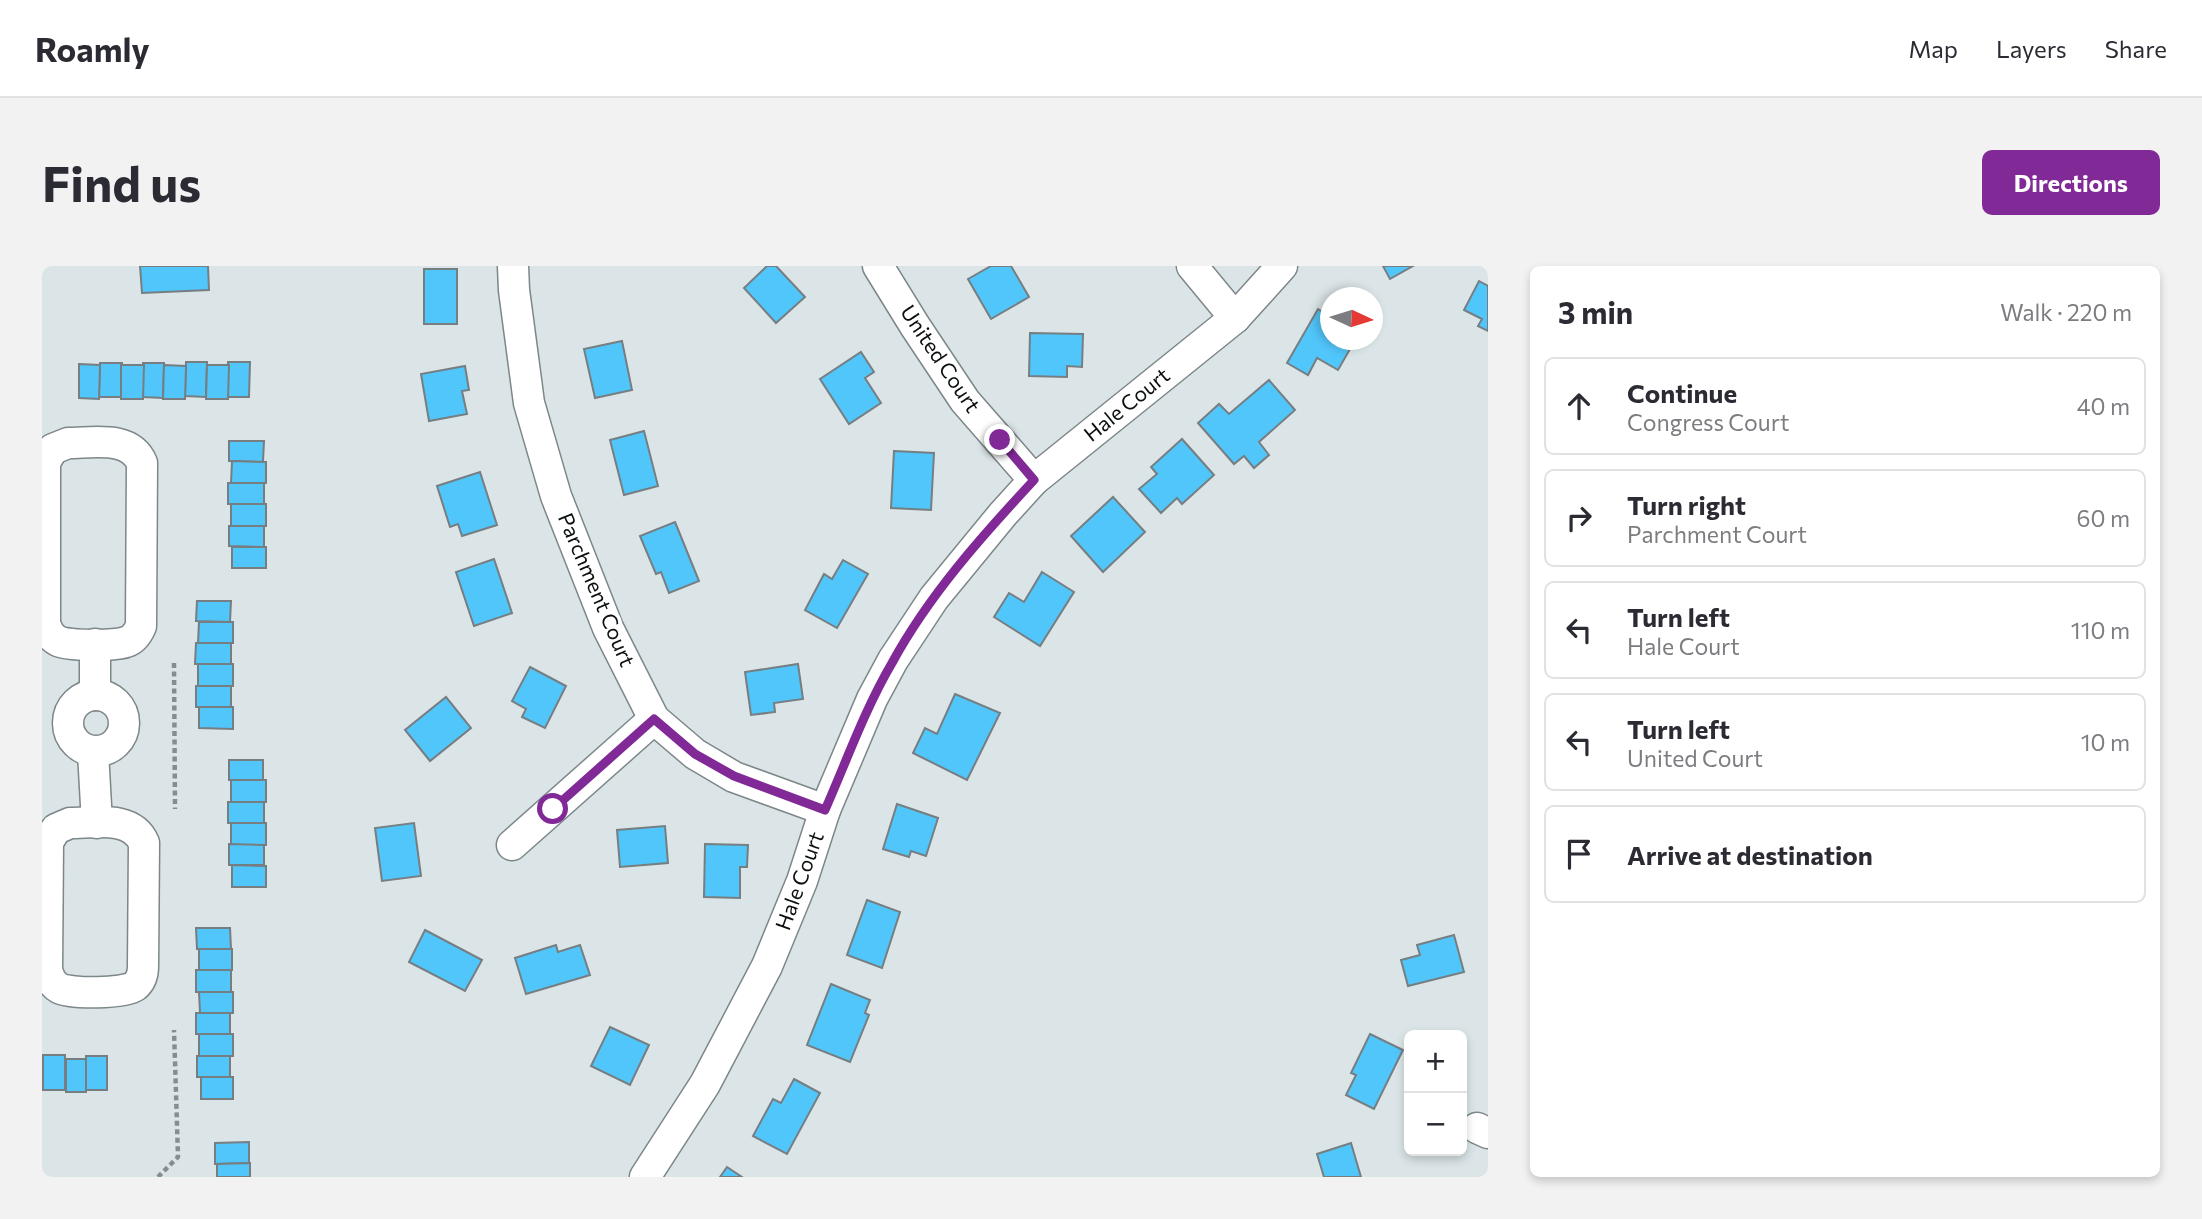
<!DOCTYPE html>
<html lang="en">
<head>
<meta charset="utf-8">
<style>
  :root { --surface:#fff; --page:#f2f2f3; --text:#2b2b33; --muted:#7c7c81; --line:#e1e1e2; --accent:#812996 }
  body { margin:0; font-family:Commissioner,sans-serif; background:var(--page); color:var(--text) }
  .controls { position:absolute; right:21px; bottom:21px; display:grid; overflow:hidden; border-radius:10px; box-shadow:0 4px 10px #0003 }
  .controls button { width:63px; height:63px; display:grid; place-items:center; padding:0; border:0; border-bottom:2px solid var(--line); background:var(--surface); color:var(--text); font:35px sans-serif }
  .compass { position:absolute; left:1278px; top:21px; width:63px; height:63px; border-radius:50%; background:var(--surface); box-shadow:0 4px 10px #0003; rotate:94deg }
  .stop { position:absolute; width:21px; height:21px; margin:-16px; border:5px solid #812996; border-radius:50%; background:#fff }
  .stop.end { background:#812996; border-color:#fff; box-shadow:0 2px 7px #0008 }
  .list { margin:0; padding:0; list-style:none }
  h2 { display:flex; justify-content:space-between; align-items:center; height:91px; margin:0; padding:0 28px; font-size:30px }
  h2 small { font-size:23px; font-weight:400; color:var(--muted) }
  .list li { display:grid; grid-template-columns:46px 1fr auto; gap:21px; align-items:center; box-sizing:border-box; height:98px; margin:0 14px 14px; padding:0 14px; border:2px solid var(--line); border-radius:10px }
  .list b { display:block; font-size:26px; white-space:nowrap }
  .list p { margin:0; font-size:23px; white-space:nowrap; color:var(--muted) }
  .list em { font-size:23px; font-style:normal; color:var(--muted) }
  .icon { flex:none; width:38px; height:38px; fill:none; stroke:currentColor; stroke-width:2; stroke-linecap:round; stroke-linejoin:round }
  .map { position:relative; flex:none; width:1446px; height:911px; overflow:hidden; border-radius:10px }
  header { display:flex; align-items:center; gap:42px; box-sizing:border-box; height:98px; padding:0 35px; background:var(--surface); border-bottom:2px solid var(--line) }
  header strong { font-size:33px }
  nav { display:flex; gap:38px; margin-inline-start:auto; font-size:24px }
  .intro { display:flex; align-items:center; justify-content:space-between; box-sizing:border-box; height:168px; padding:0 42px }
  h1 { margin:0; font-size:49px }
  .button { padding:18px 32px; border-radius:10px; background:var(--accent); color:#fff; font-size:24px; font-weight:700 }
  main { display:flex; gap:42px; padding:0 42px }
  aside { flex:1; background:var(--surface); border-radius:10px; box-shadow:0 4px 10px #0003 }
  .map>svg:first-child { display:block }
  .building { fill:#51c6fb; stroke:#767e82; stroke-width:2 }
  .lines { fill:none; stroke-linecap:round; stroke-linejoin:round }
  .minor-casing { stroke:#7d8789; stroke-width:33 }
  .path { stroke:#868d8f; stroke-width:4.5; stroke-dasharray:5 3.5; stroke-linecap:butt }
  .minor { stroke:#fff; stroke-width:30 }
  .route { stroke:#812996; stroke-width:9 }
  .labels { text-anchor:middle; stroke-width:7; stroke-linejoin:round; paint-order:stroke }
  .street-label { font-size:21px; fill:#0c0f10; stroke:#fff }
</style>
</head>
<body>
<header>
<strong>Roamly</strong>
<nav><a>Map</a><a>Layers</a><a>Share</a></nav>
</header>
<div class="intro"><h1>Find us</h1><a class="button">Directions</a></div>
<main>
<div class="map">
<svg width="1446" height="911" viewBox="0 0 1446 911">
  <rect width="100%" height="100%" fill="#dbe5e7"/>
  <g class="building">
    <path d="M98 0H166L167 24 100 27Z"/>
    <path d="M725 0H734L763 31 734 57 702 22Z"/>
    <path d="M949 0H969L987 31 949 53 926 13Z"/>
    <path d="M1341 0H1371L1348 13Z"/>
    <rect x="382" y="3" width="33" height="55"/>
    <path d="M1437 15 1446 20V65L1436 60 1440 53 1422 44Z"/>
    <path d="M1276 43 1288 50V74H1303L1300 78 1308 83 1296 104 1275 92 1266 109 1245 97Z"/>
    <path d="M988 67 1041 68 1040 101 1025 100V111L987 110Z"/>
    <path d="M580 75 590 124 553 132 542 83Z"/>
    <path d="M819 86 832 106 823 112 839 137 807 158 778 113Z"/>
    <path d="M144 96H165L164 131 143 130Z"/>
    <path d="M186 96H208L207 131H186Z"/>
    <path d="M58 97H80L79 131H57Z"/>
    <path d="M101 97H122L121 132 101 131Z"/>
    <path d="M37 98 58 99 57 133 37 132Z"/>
    <path d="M79 99H102L101 133H79Z"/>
    <path d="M122 99 144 100 143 133H121Z"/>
    <path d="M165 99H187L186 133H164Z"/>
    <path d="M423 100 427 124 420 125 425 148 387 155 379 108Z"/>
    <path d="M1227 114 1253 144 1217 176 1227 189 1212 202 1202 190 1192 198 1156 157 1177 138 1187 148Z"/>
    <path d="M602 165 616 220 582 229 568 174Z"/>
    <path d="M1140 173 1172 209 1140 238 1135 232 1119 247 1097 223 1115 208 1109 201Z"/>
    <path d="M187 175H222L221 196 187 195Z"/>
    <path d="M852 185 892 187 889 244 849 242Z"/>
    <path d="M190 195 224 196V217H189Z"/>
    <path d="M438 206 455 259 420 270 416 258 408 261 395 220Z"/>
    <rect x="186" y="217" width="36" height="21"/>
    <path d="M1071 231 1103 266 1061 306 1029 270Z"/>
    <rect x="189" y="238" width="35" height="22"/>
    <path d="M633 256 657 315 627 327 619 306 614 308 598 270Z"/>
    <path d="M187 260H222V281L187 280Z"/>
    <rect x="190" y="281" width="34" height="21"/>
    <path d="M452 293 470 347 432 360 414 306Z"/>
    <path d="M801 294 826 308 795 362 763 344 782 308 790 313Z"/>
    <path d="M1000 306 1032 326 998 380 952 351 967 327 982 336Z"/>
    <path d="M155 335H189L188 356 154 355Z"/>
    <path d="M157 356H191V377H156Z"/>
    <path d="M154 377H189V398H153Z"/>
    <rect x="156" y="398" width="35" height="22"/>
    <path d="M756 398 761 433 732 437 733 446 709 449 703 406Z"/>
    <path d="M488 401 524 420 503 462 480 451 484 443 470 435Z"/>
    <rect x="154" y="420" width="35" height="21"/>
    <path d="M913 428 958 447 925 514 871 487 883 462 895 468Z"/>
    <path d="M404 431 429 462 388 495 363 464Z"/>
    <path d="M157 441H191V463L157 462Z"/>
    <rect x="187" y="494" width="34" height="20"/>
    <rect x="189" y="514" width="35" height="22"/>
    <rect x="186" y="536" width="36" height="21"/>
    <path d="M855 538 896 552 884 590 869 585 867 591 841 583Z"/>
    <rect x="189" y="557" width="35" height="22"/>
    <path d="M372 557 379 610 340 615 333 562Z"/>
    <path d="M623 560 626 597 578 601 575 564Z"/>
    <path d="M187 578 222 579V599H187Z"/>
    <path d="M663 578 706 579 705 601H698V632L662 631Z"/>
    <path d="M190 599 224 600V621H190Z"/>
    <path d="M825 634 858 646 840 702 805 689Z"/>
    <path d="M154 662H188L189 683H155Z"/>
    <path d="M383 664 440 694 423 725 367 696Z"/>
    <path d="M1412 669 1422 706 1366 720 1359 694 1378 689 1375 679Z"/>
    <path d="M514 679 516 686 538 679 548 709 484 728 473 692Z"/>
    <rect x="157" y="683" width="33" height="21"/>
    <rect x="154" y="704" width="35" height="22"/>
    <path d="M789 718 828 734 823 747 827 749 808 796 765 779Z"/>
    <path d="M157 726H191V747H158Z"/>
    <rect x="154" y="747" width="34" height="21"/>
    <path d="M568 761 607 779 588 819 549 800Z"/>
    <rect x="157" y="768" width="34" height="22"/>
    <path d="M1328 768 1361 784 1332 843 1304 829 1314 809 1309 807Z"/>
    <rect x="1" y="789" width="22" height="35"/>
    <rect x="44" y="790" width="21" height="34"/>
    <rect x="155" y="790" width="33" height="21"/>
    <rect x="24" y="793" width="20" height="33"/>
    <rect x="159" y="811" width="32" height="22"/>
    <path d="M752 813 778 827 745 888 711 870 731 833 739 837Z"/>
    <path d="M207 876V897L173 898V877Z"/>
    <path d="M1309 877 1319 911H1282L1275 888Z"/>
    <path d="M208 897V911H175V898Z"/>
    <path d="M685 901 700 911H678Z"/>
  </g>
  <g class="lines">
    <defs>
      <g id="minor">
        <path d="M471 0 472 24 487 137 514 230 566 362 612 453 653 488 692 511 783 544"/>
        <path d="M836 0 873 60 923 135 992 214"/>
        <path d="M1150 0 1193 52"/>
        <path d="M26 177C52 177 88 169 100 197L99 360C96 367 91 374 84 376 72 380 26 380 16 375 8 371 5 364 3 357V196L11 183Z"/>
        <circle cx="54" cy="457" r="28"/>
        <path d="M53 429V378"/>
        <path d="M51 486 55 557"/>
        <path d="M28 557C53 557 90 549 102 577L101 700C101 708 99 715 93 720 82 728 28 728 17 722 10 718 7 711 5 704L6 576 14 563Z"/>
        <path d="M470 579 612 453"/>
        <path d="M1435 862 1446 867"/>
        <path d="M603 911 663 818 725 700 760 615 783 544 830 433 851 394 892 332 961 248 992 214 1193 52 1240 0"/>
      </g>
    </defs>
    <use href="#minor" class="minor-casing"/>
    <g class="path">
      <path d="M132 397 133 543"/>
      <path d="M116 911 136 891 132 764"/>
    </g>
    <use href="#minor" class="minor"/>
  </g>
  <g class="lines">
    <path class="route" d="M511 543 612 453 653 488 692 510 783 544C805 494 823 443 850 397 887 329 940 270 992 214L958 174"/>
  </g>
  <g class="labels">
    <g class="street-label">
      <text transform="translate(898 93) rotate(56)" y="7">United Court</text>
      <text transform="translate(1085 139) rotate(-39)" y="7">Hale Court</text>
      <text transform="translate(554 324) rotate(67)" y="7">Parchment Court</text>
      <text transform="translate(758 615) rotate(-70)" y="7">Hale Court</text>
    </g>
  </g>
</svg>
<div class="controls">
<button>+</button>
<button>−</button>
</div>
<svg class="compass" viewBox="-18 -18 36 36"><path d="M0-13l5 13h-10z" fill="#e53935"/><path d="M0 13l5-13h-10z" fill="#7c7c81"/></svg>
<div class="stop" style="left:511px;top:543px"></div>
<div class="stop end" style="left:958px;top:174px"></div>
</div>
<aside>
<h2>3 min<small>Walk · 220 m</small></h2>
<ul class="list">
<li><svg class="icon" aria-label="ahead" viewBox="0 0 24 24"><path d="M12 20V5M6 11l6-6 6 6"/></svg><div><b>Continue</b><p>Congress Court</p></div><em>40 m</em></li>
<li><svg class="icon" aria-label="right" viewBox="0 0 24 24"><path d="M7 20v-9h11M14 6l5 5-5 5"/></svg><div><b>Turn right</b><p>Parchment Court</p></div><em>60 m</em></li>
<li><svg class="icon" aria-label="left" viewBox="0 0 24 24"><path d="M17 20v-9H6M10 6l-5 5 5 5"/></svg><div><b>Turn left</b><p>Hale Court</p></div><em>110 m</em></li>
<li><svg class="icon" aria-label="left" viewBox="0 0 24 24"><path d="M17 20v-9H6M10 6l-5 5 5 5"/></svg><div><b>Turn left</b><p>United Court</p></div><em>10 m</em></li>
<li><svg class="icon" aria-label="arrive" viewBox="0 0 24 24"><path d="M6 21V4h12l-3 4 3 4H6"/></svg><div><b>Arrive at destination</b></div></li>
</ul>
</aside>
</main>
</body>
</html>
